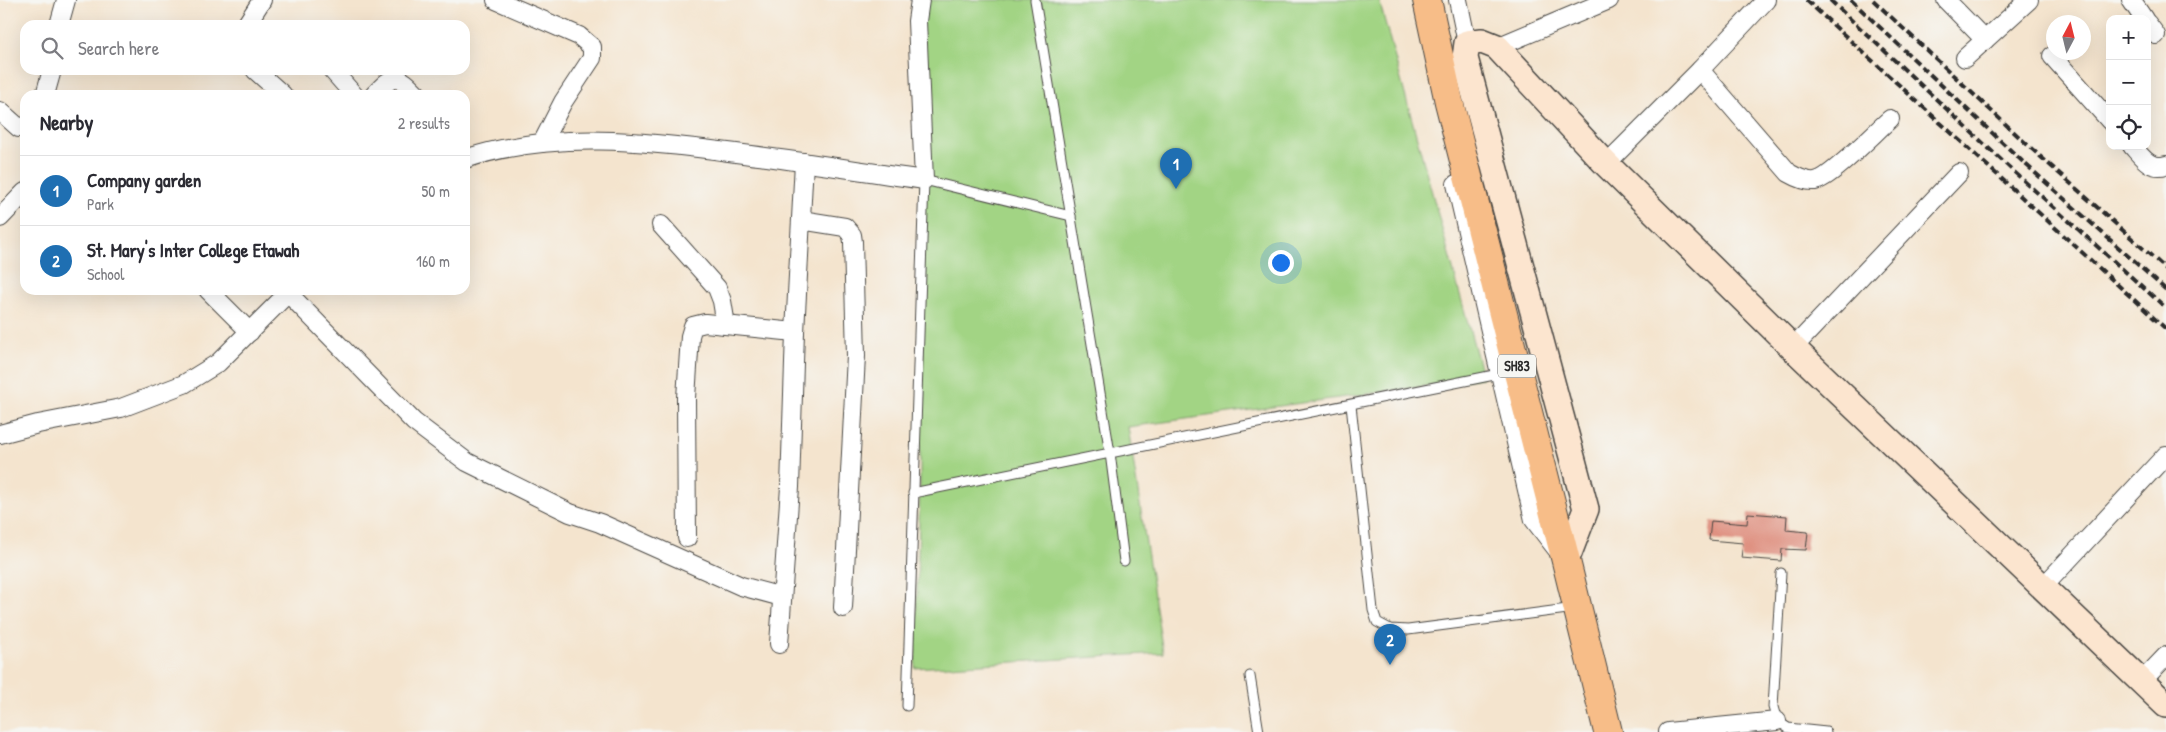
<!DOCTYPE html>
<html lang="en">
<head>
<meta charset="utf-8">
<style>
  :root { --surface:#fff; --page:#f2f2f3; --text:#2b2b33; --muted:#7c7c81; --line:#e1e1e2; --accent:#1f6fb2 }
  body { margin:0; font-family:"Patrick Hand",sans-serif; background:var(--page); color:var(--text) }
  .controls { position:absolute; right:15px; top:15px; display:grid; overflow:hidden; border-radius:10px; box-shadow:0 5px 20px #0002 }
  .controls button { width:45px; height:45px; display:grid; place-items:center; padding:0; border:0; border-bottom:1px solid var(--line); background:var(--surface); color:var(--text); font:25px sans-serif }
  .compass { position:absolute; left:2046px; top:15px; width:45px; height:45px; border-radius:50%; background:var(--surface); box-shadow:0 5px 20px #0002; rotate:7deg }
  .you { position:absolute; left:1280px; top:262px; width:18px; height:18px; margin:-12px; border:4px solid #fff; border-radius:50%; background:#1a73e8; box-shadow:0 0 0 8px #1a73e833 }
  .badge { display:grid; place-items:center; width:32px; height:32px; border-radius:50%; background:var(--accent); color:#fff; font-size:16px; font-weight:700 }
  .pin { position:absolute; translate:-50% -41px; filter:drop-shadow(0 1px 2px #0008) }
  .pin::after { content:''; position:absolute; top:26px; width:18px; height:15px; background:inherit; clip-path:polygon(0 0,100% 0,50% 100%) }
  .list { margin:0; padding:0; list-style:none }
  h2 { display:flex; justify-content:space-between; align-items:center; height:65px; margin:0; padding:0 20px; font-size:21px }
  h2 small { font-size:16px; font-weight:400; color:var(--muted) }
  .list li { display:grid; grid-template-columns:32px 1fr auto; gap:15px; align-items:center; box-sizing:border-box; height:70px; padding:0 20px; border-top:1px solid var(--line) }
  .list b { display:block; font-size:19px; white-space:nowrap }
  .list p { margin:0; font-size:16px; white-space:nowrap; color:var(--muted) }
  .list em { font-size:16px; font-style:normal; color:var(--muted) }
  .icon { flex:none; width:28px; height:28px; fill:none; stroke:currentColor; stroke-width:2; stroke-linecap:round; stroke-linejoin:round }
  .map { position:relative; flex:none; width:2166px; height:732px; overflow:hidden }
  .search { position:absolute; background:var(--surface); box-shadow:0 5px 20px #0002; left:20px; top:20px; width:450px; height:55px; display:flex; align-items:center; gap:12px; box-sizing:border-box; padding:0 18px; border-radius:15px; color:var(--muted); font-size:19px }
  .panel { position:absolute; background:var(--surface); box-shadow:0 5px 20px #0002; left:20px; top:90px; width:450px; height:205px; border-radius:15px }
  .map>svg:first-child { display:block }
  .green { fill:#a2d484; stroke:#668058 }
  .building { fill:#df9181 }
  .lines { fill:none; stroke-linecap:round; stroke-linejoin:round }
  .lane-casing { stroke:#494743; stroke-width:11 }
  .street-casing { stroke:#494743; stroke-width:20 }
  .secondary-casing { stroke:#494743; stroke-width:28 }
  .primary-casing { stroke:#494743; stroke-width:30 }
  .lane { stroke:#fff; stroke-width:9 }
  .street { stroke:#fff; stroke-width:18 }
  .secondary { stroke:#fce5cf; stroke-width:25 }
  .primary { stroke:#f7bd88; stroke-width:28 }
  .rail { stroke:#2b2b2b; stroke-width:4; stroke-dasharray:8 4; stroke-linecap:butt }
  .labels { text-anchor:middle; stroke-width:4; stroke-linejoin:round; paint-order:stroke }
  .shield { fill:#f6f6f2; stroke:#686867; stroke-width:1 }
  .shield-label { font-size:14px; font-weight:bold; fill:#2b2b2b }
</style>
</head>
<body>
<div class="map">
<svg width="2166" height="732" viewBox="0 0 2166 732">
  <rect width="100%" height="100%" fill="#f6f6f2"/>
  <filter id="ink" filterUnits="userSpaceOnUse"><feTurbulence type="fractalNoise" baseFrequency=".02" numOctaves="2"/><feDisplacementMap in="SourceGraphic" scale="10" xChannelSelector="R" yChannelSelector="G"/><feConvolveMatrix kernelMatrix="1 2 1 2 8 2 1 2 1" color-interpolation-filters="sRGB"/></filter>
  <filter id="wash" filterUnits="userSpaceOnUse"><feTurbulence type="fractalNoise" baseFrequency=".0096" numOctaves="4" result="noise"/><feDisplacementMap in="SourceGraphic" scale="20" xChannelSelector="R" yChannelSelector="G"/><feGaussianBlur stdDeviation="1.12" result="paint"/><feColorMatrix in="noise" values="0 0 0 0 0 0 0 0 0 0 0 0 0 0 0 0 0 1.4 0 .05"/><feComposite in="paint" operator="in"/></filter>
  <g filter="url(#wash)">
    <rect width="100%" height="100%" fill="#f4e4ce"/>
    <path class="green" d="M921 0H1379L1483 378 1128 427 1163 653 915 668 920 485Z"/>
    <g id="blocks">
      <path class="building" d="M1748 513 1787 516 1786 530 1808 532 1806 550 1782 549 1781 561 1741 558 1743 543 1709 540 1711 521 1747 524Z"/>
    </g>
  </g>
  <g filter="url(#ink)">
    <use href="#blocks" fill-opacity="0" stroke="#494743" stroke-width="1"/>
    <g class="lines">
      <defs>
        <g id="lane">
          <path d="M1035 0 1110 453 1124 561"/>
          <path d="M1351 405 1373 610 1377 622 1390 629 1408 630 1575 608"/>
          <path d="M913 493 1499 374"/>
          <path d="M1781 573 1773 707 1777 721 1788 728 1826 732"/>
          <path d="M1250 676 1259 732"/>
          <path d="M907 706 924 180 1071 216"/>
        </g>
        <g id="street">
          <path d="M496 0 579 36 592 47V58L563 102 542 143"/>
          <path d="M1458 0 1467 43"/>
          <path d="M1946 0 1985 40"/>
          <path d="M2131 0 2144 19"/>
          <path d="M2147 23 2156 35"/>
          <path d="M59 25 66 0"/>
          <path d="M246 25 262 0"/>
          <path d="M1497 47 1609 0"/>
          <path d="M2052 56 2110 121"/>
          <path d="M1965 58 2029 0"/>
          <path d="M255 70 283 95"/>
          <path d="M332 70 354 95"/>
          <path d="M1700 70 1789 173C1796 177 1806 182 1815 181 1830 179 1876 131 1890 119"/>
          <path d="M45 95 52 70"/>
          <path d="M374 95C395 73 397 73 418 95"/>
          <path d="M0 111 19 128 25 126"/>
          <path d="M2132 146C2142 157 2150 170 2166 165"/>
          <path d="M465 159C552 130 647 141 736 153 799 161 861 171 924 180L917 21 920 0"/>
          <path d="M1606 164 1700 70 1766 0"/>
          <path d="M1456 184 1534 520 1558 551"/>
          <path d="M0 218 25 192"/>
          <path d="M801 220 845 227 852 235 853 242 856 356 843 608"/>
          <path d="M661 225 717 288 722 301 726 325"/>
          <path d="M208 290 250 332"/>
          <path d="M288 293 414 422 467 462 570 513 600 523 741 586 782 597"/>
          <path d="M1793 348 1959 173"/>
          <path d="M0 434 38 424 121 408 184 384 218 363 291 290"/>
          <path d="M687 538 686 398 690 336 693 326 705 323 795 332"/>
          <path d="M2043 587 2166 455"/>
          <path d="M779 644 790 487 795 332 804 162"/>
          <path d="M2142 681 2166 656"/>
          <path d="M1668 732 1777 721"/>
        </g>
        <path id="secondary" d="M1566 561 1586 509 1465 58 1467 43 1482 41 1497 47 1606 164 1793 348 2166 705"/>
        <path id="primary" d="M1427 0 1449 102 1566 561 1608 732"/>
      </defs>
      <use href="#lane" class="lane-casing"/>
      <use href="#street" class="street-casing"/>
      <use href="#secondary" class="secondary-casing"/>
      <use href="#primary" class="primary-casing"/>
      <use href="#lane" class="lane"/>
      <use href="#street" class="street"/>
      <use href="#secondary" class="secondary"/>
      <use href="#primary" class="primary"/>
      <g class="rail">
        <path d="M1806 0 2166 329"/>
        <path d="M1830 0 2013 171 2166 308"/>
        <path d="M1851 0 2022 161 2166 290"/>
        <path d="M1873 0 2032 149 2166 269"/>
      </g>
    </g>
  </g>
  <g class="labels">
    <rect class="shield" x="1498" y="354.5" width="38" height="23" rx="4"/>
    <g class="shield-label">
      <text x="1517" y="371">SH83</text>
    </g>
  </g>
</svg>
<div class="controls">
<button>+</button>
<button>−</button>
<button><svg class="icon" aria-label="locate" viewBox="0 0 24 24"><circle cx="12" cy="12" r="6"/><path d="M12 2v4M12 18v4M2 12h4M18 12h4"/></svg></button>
</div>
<svg class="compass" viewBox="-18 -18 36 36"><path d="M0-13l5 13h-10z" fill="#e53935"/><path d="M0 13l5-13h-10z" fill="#7c7c81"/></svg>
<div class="you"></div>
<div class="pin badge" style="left:1176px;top:189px">1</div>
<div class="pin badge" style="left:1390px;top:665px">2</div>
<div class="search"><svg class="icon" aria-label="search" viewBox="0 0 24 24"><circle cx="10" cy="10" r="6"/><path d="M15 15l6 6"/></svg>Search here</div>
<section class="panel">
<h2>Nearby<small>2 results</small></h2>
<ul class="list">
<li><span class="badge">1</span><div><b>Company garden</b><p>Park</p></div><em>50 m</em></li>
<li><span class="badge">2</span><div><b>St. Mary's Inter College Etawah</b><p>School</p></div><em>160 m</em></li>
</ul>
</section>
</div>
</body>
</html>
